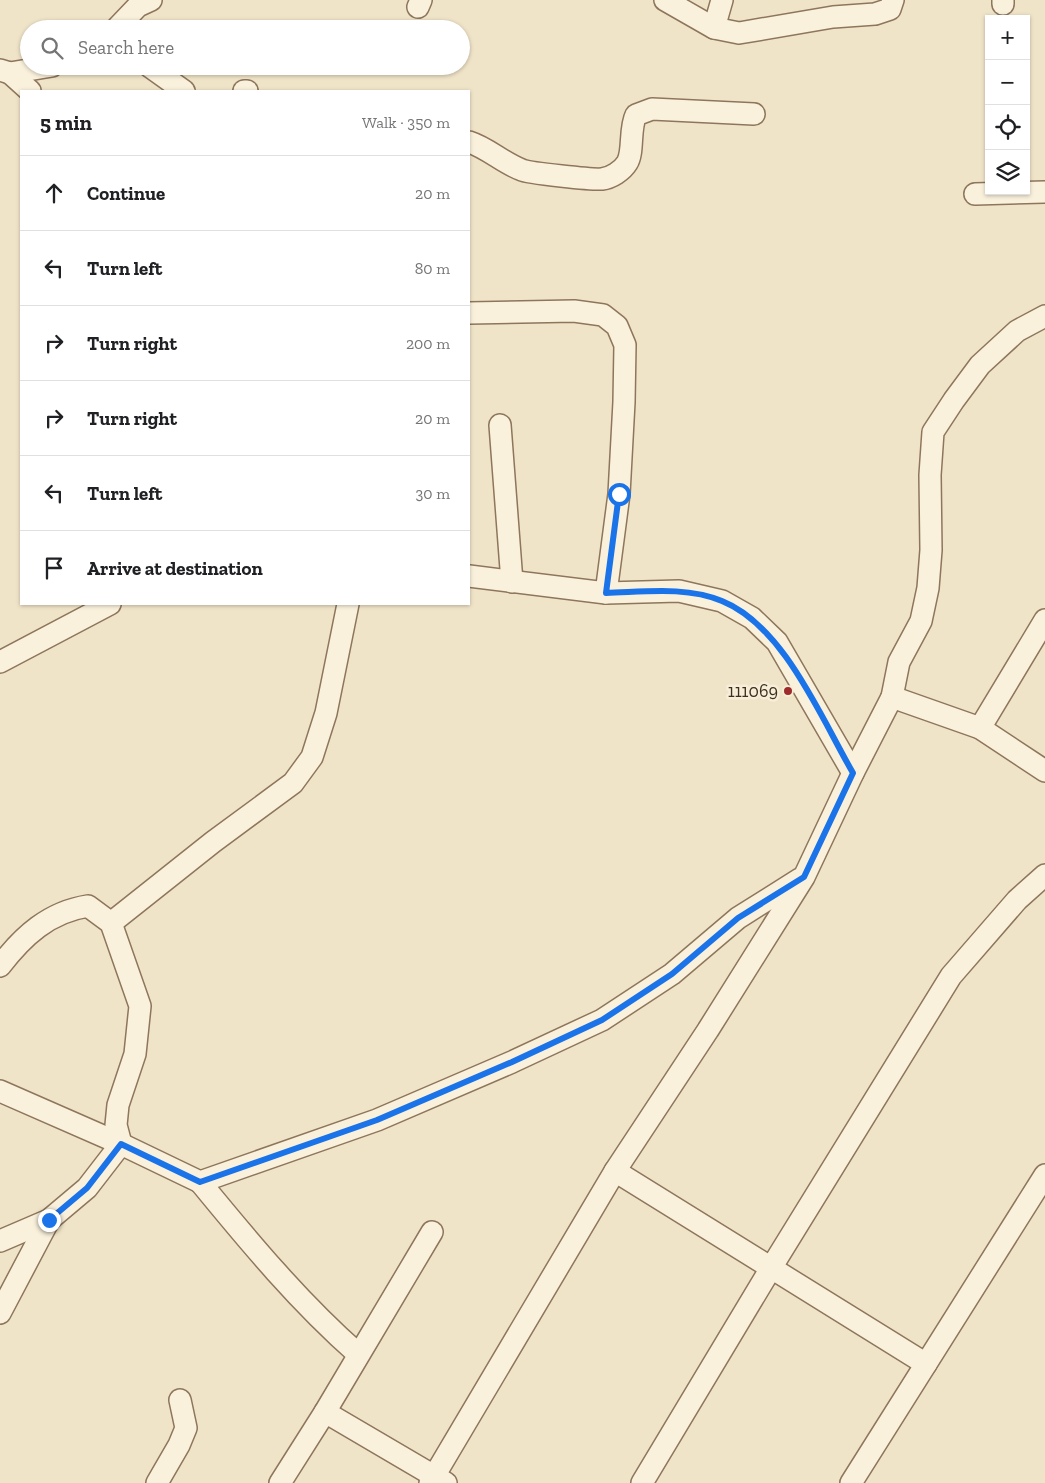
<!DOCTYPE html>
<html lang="en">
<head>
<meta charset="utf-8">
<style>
  :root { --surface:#fff; --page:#f6f6f6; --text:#202124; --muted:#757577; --line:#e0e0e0 }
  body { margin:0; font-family:"Zilla Slab",serif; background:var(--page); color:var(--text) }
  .controls { position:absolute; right:15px; top:15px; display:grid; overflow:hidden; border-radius:0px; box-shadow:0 1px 4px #0004 }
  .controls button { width:45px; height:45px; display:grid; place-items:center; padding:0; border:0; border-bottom:1px solid var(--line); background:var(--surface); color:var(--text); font:25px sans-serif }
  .stop { position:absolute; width:15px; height:15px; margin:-11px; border:4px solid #1a73e8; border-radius:50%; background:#fff }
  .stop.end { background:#1a73e8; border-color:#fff; box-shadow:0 1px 5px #0008 }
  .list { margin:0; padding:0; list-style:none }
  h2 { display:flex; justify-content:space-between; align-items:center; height:65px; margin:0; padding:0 20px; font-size:21px }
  h2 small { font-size:16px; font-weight:400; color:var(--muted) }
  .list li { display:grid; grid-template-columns:32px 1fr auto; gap:15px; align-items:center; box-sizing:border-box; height:75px; padding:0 20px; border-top:1px solid var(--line) }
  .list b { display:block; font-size:19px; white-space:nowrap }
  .list em { font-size:16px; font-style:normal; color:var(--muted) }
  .icon { flex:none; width:28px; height:28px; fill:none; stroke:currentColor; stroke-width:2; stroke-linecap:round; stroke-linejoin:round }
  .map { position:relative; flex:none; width:1045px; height:1483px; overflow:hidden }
  .search { position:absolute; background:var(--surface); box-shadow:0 1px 4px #0004; left:20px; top:20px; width:450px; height:55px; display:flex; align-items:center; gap:12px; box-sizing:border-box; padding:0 18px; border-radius:28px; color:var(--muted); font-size:19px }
  .panel { position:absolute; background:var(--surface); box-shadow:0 1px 4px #0004; left:20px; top:90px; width:450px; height:515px; border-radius:0px }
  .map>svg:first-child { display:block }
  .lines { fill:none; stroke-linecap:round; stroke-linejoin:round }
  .street-casing { stroke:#8d765c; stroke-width:24 }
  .street { stroke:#faf1dc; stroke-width:21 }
  .route { stroke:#1a73e8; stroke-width:6 }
  .poi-dot { fill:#9e2a2b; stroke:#f7eed8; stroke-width:2 }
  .labels { text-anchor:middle; stroke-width:5; stroke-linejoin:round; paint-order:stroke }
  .poi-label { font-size:18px; fill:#3d2e20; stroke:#f7eed8; text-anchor:end }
</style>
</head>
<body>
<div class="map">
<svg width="1045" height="1483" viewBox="0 0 1045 1483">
  <rect width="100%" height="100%" fill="#f0e4c8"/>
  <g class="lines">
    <defs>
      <g id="street">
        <path d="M665 0 714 28 739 33 833 17 875 14 890 9 893 0"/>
        <path d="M1003 4V0"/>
        <path d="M418 7 421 0"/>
        <path d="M714 28 722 0"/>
        <path d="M116 29 138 6 151 0"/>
        <path d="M149 66 184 91"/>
        <path d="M0 70 10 73 52 66"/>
        <path d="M10 73 30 91"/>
        <path d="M244 91H247"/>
        <path d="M469 142C488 148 503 163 522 170 528 173 594 180 602 179 611 178 622 171 627 163 634 152 629 129 636 115L652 109 754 114"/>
        <path d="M975 194 1045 192"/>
        <path d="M469 313 574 311 603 315 617 326 625 345 624 402 619 494 606 593"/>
        <path d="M500 425 512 582"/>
        <path d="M469 576 606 593 679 591 722 601 752 618 777 642 853 773"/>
        <path d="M0 662 110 604"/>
        <path d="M892 697 980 728 1045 771"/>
        <path d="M980 728 1045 620"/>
        <path d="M111 923 213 842 293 783 312 757 326 713 348 604"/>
        <path d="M0 966C23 936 49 912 88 906L111 923 140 1006 135 1054 118 1105 116 1125 121 1144"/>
        <path d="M0 1091 121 1144 200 1182 377 1120 512 1062 602 1020 672 974 738 918 800 879"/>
        <path d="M615 1171 926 1364"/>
        <path d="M200 1182C250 1243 299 1302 358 1354"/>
        <path d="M0 1241 49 1220 87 1188 121 1144"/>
        <path d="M0 1313 49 1220"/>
        <path d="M325 1412 432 1232"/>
        <path d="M157 1483 179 1445 186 1428 180 1400"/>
        <path d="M280 1483 325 1412 446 1483"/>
        <path d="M430 1483 615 1171 708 1030 804 877 853 773 892 697 899 662 921 621 928 588 931 550 930 475 933 432 954 400 980 365 1017 331 1045 316"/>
        <path d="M642 1483 771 1268 951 976 1017 900 1045 875"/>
        <path d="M851 1483 1045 1175"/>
      </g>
    </defs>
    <use href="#street" class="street-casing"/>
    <use href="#street" class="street"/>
  </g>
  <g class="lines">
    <path class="route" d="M49 1220 87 1188 121 1144 200 1182 377 1120 512 1062 602 1020 672 974 738 918 804 877 853 773C821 718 784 626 722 601 686 586 644 592 606 593L619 494"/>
  </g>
  <circle class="poi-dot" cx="788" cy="691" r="5"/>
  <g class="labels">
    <g class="poi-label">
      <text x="778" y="697">111069</text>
    </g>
  </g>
</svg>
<div class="controls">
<button>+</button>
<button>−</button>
<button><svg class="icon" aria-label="locate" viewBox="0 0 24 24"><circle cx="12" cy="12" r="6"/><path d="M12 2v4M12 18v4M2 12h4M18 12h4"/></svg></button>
<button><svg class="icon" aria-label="layers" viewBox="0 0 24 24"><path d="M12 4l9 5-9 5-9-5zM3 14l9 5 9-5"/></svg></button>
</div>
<div class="stop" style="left:619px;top:494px"></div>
<div class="stop end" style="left:49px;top:1220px"></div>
<div class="search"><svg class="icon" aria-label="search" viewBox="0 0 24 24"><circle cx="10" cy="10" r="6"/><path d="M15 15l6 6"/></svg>Search here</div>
<section class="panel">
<h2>5 min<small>Walk · 350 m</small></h2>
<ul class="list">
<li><svg class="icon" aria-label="ahead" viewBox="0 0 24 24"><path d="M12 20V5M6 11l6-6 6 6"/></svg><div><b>Continue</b></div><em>20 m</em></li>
<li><svg class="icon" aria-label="left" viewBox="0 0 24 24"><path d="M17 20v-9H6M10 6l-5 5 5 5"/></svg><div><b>Turn left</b></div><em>80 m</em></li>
<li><svg class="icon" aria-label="right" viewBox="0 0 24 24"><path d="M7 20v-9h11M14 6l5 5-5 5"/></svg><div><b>Turn right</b></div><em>200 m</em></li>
<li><svg class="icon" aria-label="right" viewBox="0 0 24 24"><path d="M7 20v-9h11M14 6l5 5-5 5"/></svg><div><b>Turn right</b></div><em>20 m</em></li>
<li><svg class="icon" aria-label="left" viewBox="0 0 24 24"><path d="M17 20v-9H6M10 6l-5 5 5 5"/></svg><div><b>Turn left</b></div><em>30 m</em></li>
<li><svg class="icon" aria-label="arrive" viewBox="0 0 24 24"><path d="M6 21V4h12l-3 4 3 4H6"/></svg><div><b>Arrive at destination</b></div></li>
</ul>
</section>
</div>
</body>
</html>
